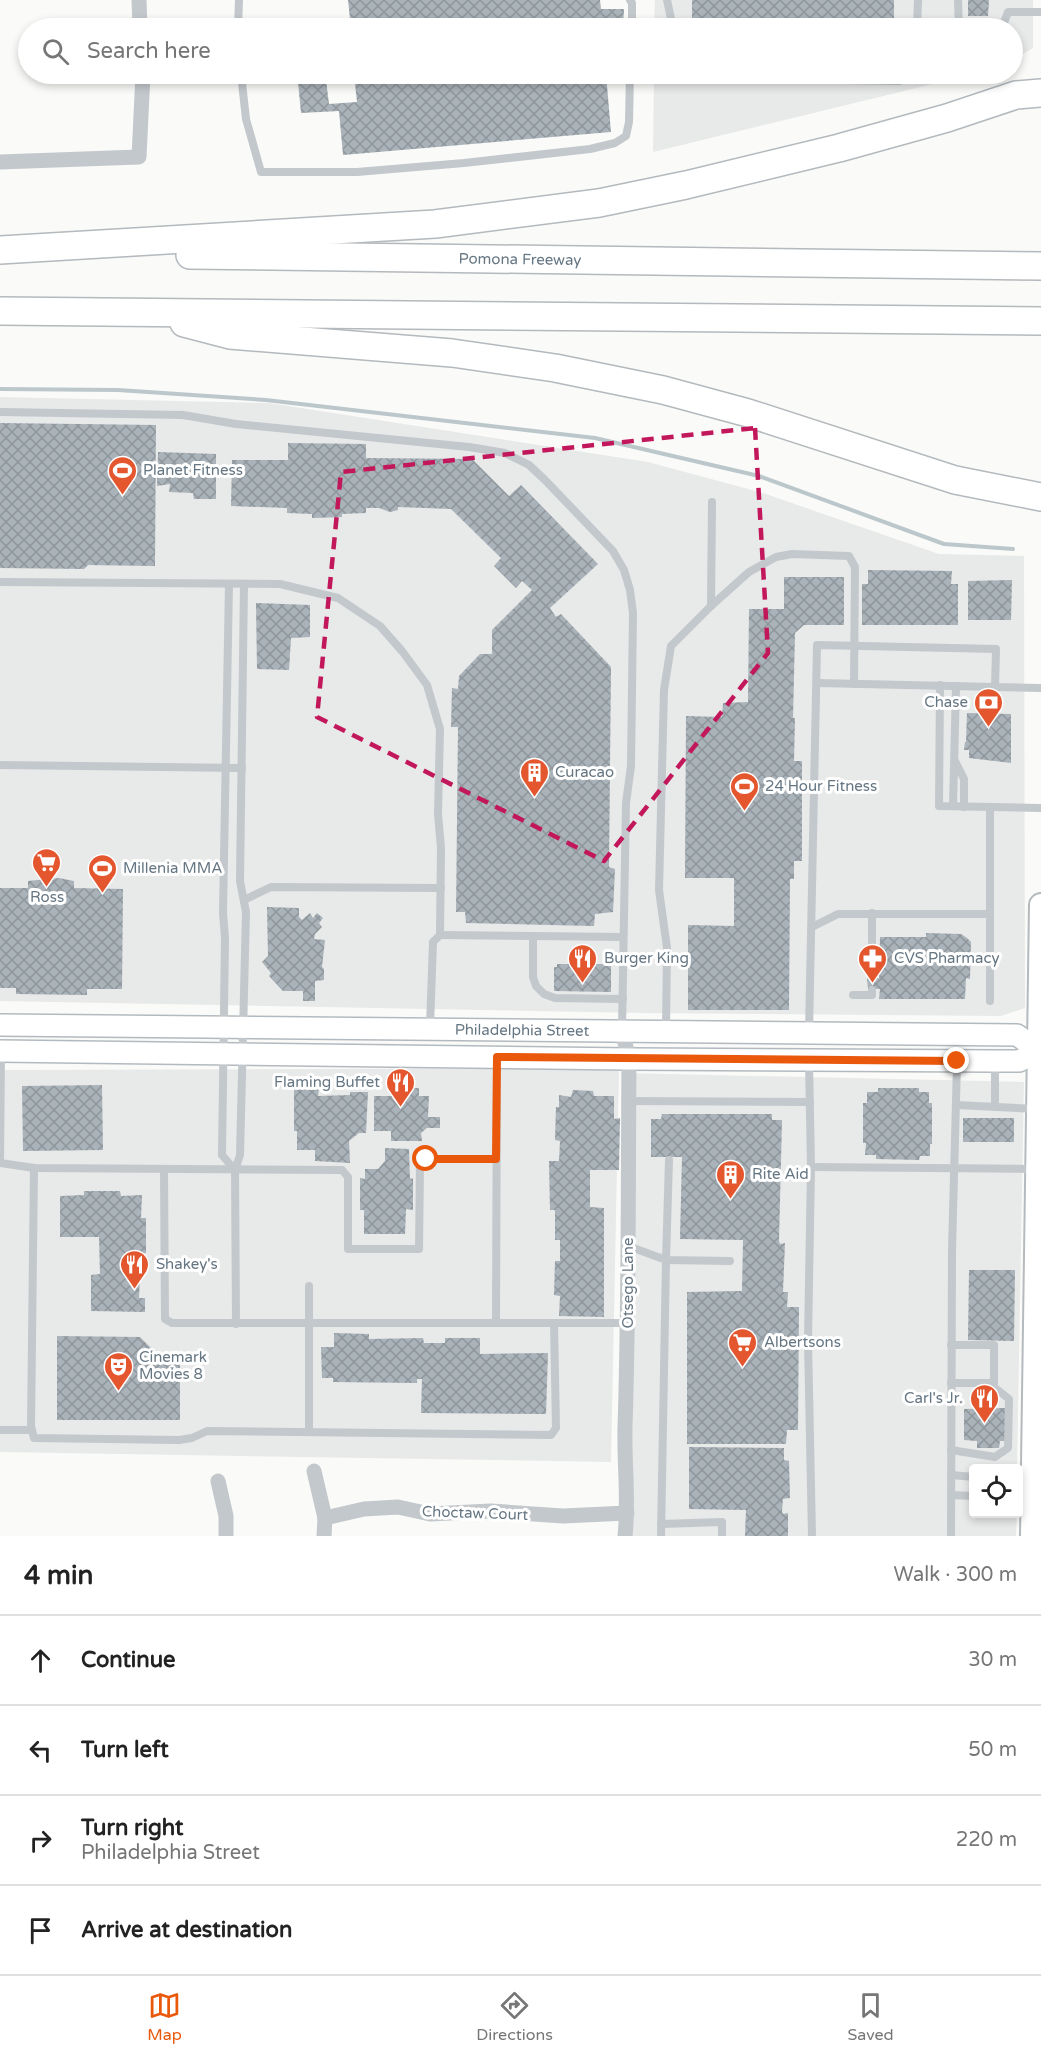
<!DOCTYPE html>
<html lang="en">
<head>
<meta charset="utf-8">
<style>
  :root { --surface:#fff; --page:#f6f6f6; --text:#222; --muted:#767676; --line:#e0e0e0; --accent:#ea580c }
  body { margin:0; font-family:"Varela Round",sans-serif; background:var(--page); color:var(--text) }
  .controls { position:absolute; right:18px; bottom:18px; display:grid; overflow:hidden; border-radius:6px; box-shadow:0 3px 9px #0003 }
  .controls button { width:54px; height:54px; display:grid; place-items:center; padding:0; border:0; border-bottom:2px solid var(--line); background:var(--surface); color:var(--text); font:30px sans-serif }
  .stop { position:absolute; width:18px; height:18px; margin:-14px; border:4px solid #ea580c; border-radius:50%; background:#fff }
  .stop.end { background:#ea580c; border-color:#fff; box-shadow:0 2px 6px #0008 }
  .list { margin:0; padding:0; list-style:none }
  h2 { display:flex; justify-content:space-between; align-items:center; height:78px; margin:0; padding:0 24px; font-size:26px }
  h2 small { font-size:20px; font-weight:400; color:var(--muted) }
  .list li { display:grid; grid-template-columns:39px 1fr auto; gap:18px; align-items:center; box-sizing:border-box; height:90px; padding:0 24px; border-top:2px solid var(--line) }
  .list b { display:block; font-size:22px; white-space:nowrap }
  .list p { margin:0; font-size:20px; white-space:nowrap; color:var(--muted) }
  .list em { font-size:20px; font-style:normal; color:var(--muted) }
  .icon { flex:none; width:33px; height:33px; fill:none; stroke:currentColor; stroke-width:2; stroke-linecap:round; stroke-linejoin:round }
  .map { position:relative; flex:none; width:1041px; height:1536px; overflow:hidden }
  .search { position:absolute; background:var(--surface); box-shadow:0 3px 9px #0003; left:18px; right:18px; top:18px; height:66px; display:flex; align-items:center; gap:15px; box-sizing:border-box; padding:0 21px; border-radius:33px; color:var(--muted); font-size:22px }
  .sheet { height:438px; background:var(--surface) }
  nav { display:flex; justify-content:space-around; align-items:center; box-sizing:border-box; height:84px; border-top:2px solid var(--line); background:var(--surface); font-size:16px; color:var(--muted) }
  nav a { display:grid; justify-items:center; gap:3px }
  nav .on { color:var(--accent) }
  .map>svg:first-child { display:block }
  .built { fill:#e8e9e9 }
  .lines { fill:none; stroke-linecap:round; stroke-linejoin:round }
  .stream { stroke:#bbc7cb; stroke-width:4 }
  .building { fill:url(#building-cross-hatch) }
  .secondary-casing { stroke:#b3babf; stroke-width:24 }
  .primary-casing { stroke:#b5babe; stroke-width:26 }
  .highway-casing { stroke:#b4b9bd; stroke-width:30 }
  .lane { stroke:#c3c8cc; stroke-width:8 }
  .street { stroke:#c3c8cc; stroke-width:15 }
  .secondary { stroke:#fff; stroke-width:21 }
  .primary { stroke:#fff; stroke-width:22 }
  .highway { stroke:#fff; stroke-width:27 }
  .route { stroke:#ea580c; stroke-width:8 }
  .marked { fill:none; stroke:#c2185b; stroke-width:4.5; stroke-dasharray:12 8; stroke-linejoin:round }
  .labels { text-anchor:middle; stroke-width:6; stroke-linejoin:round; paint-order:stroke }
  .street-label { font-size:15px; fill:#657683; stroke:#fff }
  .poi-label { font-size:15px; fill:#657683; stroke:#fff; text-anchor:start }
</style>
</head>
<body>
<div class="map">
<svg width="1041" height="1536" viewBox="0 0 1041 1536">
  <defs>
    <pattern id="building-cross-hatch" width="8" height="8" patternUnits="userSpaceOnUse" patternTransform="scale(1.5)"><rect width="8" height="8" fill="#aab3b9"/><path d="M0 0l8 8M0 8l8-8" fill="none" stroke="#8e969c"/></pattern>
  </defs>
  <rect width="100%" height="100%" fill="#fafaf8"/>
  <g class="built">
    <path d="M655 0H1033V48L1013 60 1012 28H654Z"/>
    <path d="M654 74H974L653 152Z"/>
    <path d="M0 397 269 403 648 462 763 493 939 554 1024 556 1025 1008 1001 1016 640 1013 0 1001Z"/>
    <path d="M619 1068 611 1462 0 1452V1070Z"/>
    <path d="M624 1073 1024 1082 1017 1468H974V1514H1017L1016 1536H629Z"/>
  </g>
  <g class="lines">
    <path class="stream" d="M0 389 118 390 266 400 595 438 759 476 944 544 1013 549"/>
  </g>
  <g class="building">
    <path d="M348 0H600L601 9H624L623 28H351Z"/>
    <rect x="692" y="0" width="202" height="28"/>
    <path d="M968 0H989L988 16H968Z"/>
    <path d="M354 74H606L611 132 343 155 339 111 301 113 298 82 326 80 329 104 357 102Z"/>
    <path d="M0 423 156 425 155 566 88 565 84 569 0 568Z"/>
    <path d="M288 443 366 444V458L472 459 509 496 521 485 598 564 550 608 556 617 561 614 611 667 609 867 615 869 613 912 595 914 594 926 466 923 465 912H456L458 727H451L452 688 458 689 459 676 480 654H492V630L532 590 522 581 516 588 494 566 501 558 451 509 398 507V510L390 512 379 508H366V513L342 514V517L312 518V514L287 513V508L231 506 232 460H288Z"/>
    <path d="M158 452 216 454V499H194L193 493 169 492 170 484 157 486Z"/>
    <path d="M868 570 952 571 951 584H958V625H862V584H868Z"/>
    <path d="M784 577H844V625H804L795 633 793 718H795L794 761H802V861H794V879H790L789 1010H688V925L734 926V878H685L686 716 722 717 723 703 748 702 749 609H784Z"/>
    <path d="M1012 580 1011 620H968V581Z"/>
    <path d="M256 603 310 605V637L291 638 289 670 257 669Z"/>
    <path d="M967 713 1011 714V763L969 758V750H964L965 742H966Z"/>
    <path d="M59 878 74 881V888L123 889 122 989H87V995L16 994V988H0V888H28V881Z"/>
    <path d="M267 907 299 908V917L302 920 310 913 313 918 317 913 323 918 319 923 322 927 315 934 314 939 325 940 322 967 324 969V980L315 981V1001H303V991H283L269 976 271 973 262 962 268 956Z"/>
    <path d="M926 933 961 934 967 938 971 942 970 979 966 978 965 999H879L880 989H868L867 978H879L880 937H926Z"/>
    <path d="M557 964H611V992L554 991V967H557Z"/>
    <path d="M102 1085 103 1150 23 1151 22 1086Z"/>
    <path d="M392 1088H419V1096H429L428 1117H440V1128H427L421 1133 422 1141H391V1131H374V1096H391Z"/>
    <path d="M878 1088H919V1092H929V1103H932V1144H930V1156H920L919 1160 876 1159V1155H865L866 1143H863V1103H867V1092H878Z"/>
    <path d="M294 1089H319L318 1096 350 1095V1092H368L366 1133H359L349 1141 350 1163 315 1161V1150H297V1131H294Z"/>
    <path d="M573 1090 593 1091 594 1096H614V1119L620 1118 619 1170H590V1207L604 1208V1317L559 1316 560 1296 554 1295 555 1261H560V1240H555V1210H550L549 1161H559L560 1141 555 1140 556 1107H559V1095L571 1097Z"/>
    <path d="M662 1114H772V1120H782L779 1241 780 1244 785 1243 783 1292H788L787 1307H799L798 1430H787L786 1444H687V1292L742 1291 743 1240 680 1239 682 1157H651V1119H661Z"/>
    <rect x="963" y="1118" width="51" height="24"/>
    <path d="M385 1148 409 1149 410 1179 413 1178V1210L406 1209 405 1234H364V1210H360V1178L365 1179V1169H378L385 1161Z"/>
    <path d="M84 1191H120L121 1196 142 1195 141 1218H146V1253L141 1254 139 1298H145V1312L91 1311V1275L100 1274 99 1237H60V1196L84 1195Z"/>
    <path d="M969 1270H1015L1014 1341 968 1340Z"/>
    <path d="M334 1333 369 1334V1339L423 1338 424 1343H445V1338H480V1354L548 1353 546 1414 421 1413 422 1379H417V1383L333 1382V1378H322L321 1347H334Z"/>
    <path d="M57 1336 140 1337 155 1352 169 1353 180 1365V1420H57Z"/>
    <path d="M1005 1408V1441H1000L999 1448H977V1441L964 1440V1409Z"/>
    <path d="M689 1447 784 1448V1460L789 1461 790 1498 783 1499 782 1511 783 1514 788 1513V1536H745L746 1510 689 1509Z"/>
  </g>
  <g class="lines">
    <defs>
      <g id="secondary">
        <path id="s1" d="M0 1025 1017 1035 1038 1050"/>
        <path d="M0 1051 629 1059 995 1061H1019L1041 1050"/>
      </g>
      <path id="primary" d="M1032 1536 1041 905"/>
      <g id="highway">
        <path d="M0 250 435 224 599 203 686 185 839 148 947 118 1016 95 1041 93"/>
        <path id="s2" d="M190 255 1041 266"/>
        <path d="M0 311 1041 321"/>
        <path d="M184 323 230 335 452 353 555 368 663 390 748 413 955 480 1041 497"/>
      </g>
    </defs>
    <use href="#secondary" class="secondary-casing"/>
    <use href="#primary" class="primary-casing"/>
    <use href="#highway" class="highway-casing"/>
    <g class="lane">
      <path d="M630 0 632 3V28"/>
      <path d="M667 0 673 28"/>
      <path d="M958 0 959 28"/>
      <path d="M238 28 239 0"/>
      <path d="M917 28 918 0"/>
      <path d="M1002 28 1008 12H1041"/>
      <path d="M241 74 246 119 261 172H357L464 163 590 149 615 143 626 136 629 122 630 74"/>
      <path d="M721 74 731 78 900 81 906 74"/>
      <path d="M0 412 183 415 236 424 469 447 505 453 529 465 545 480 613 551 624 570 630 590 633 613 631 766 626 803 622 1030"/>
      <path d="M0 582 280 584 338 598 380 626 402 651 427 685 440 729 438 814 441 848 440 935 433 942 430 1026"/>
      <path d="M229 584 223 913 225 938 222 1155 235 1170"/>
      <path d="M711 606 712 502"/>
      <path d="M817 683 995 687"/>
      <path d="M940 685 939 806 1041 808"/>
      <path d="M955 761 964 779V807"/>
      <path d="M0 765 242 768"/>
      <path d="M953 806 956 686"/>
      <path d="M990 807V1001"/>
      <path d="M244 900 271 887 441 888"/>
      <path d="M872 913V978"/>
      <path d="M812 927 838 914H990"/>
      <path d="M440 935 623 937"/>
      <path d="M533 936V977L536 986 544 994 555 998 623 999"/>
      <path d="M853 995H872V990"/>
      <path d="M666 1030 667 948 659 890 664 690 671 646 711 606 749 572 776 557 792 554 849 556 855 567 854 684"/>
      <path d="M809 1032 817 645 996 649 995 687 1041 688"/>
      <path d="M809 1062 811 1167 808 1341 812 1536"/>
      <path d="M995 1064V1107"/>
      <path d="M629 1101 810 1102"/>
      <path d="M956 1105 1036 1109"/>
      <path d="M669 1160 666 1260 730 1261"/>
      <path d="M0 1162 1 1052"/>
      <path d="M0 1163 34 1168 342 1170 348 1177V1249H419L420 1163 426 1159H496"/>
      <path d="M811 1167 1034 1169"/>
      <path d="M34 1168 31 1426 34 1438 179 1440 192 1438 207 1431 551 1435 556 1428 554 1323"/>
      <path d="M164 1170 165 1319 172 1323H628"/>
      <path d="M628 1246 666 1260 661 1536"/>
      <path d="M309 1286V1432"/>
      <path d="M496 1323 497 1059"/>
      <path d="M236 1324 235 1170 240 1155 246 912 240 881 244 584"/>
      <path d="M951 1383H994V1345H951"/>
      <path d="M0 1430H31"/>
      <path d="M951 1450 995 1457 1008 1448 1009 1399 989 1383"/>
      <path d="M951 1475 974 1477"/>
      <path d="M951 1495 974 1496"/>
      <path d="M661 1524 722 1522V1536"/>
      <path d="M951 1536 952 1250 957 1064"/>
    </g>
    <g class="street">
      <path d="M139 0 140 28"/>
      <path d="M0 162 139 157 143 74"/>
      <path d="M622 1031 629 1059C628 1182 629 1304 625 1427 624 1464 629 1500 625 1536"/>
      <path d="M314 1471 325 1518 324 1536"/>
      <path d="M218 1481 226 1516V1536"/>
      <path d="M325 1518 364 1509 398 1507 430 1514 491 1511 563 1516 627 1513"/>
    </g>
    <use href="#secondary" class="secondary"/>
    <use href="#primary" class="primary"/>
    <use href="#highway" class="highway"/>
  </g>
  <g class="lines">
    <path class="route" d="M426 1159H496L497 1057 957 1061"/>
  </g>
  <path class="marked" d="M755 428 768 653 604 861 317 717 341 472Z"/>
  <defs>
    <symbol id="stadium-pin" viewBox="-11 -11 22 30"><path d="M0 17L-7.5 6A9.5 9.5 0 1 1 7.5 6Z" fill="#e4572e" stroke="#fff"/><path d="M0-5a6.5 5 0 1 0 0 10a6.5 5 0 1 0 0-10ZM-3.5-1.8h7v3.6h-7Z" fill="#fff"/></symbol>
    <symbol id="bank-pin" viewBox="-11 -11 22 30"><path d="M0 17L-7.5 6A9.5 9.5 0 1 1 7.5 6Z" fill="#e4572e" stroke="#fff"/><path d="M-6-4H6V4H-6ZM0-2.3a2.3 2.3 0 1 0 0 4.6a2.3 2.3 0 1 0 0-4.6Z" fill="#fff"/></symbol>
    <symbol id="building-pin" viewBox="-11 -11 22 30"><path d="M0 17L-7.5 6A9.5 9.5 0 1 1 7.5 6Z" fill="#e4572e" stroke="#fff"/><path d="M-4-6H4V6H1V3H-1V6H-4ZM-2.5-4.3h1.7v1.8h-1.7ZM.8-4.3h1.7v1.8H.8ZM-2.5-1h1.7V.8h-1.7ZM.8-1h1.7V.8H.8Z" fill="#fff"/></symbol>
    <symbol id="supermarket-pin" viewBox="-11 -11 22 30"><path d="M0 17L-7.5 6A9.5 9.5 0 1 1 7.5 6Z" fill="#e4572e" stroke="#fff"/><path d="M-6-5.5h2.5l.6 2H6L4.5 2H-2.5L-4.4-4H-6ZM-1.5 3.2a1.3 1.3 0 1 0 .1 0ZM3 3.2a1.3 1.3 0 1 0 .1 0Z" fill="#fff"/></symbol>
    <symbol id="restaurant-pin" viewBox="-11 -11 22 30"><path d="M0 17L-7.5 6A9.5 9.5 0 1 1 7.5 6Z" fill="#e4572e" stroke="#fff"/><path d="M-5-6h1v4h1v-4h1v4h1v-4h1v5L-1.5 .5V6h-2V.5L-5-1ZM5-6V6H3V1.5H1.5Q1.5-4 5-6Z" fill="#fff"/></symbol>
    <symbol id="pharmacy-pin" viewBox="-11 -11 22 30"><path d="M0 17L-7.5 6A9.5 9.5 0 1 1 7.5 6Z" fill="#e4572e" stroke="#fff"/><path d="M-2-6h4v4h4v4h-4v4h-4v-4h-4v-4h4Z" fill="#fff"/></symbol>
    <symbol id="theatre-pin" viewBox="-11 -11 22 30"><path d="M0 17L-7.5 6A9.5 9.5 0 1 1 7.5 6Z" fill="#e4572e" stroke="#fff"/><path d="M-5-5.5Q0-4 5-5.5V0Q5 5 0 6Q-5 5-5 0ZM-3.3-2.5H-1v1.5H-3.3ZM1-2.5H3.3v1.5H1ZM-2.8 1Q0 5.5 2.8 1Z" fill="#fff"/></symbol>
  </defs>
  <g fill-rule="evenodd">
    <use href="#stadium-pin" x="106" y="454" width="33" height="45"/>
    <use href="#bank-pin" x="972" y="686" width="33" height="45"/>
    <use href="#building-pin" x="518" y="756" width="33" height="45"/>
    <use href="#stadium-pin" x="728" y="770" width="33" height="45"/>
    <use href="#supermarket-pin" x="30" y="846" width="33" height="45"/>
    <use href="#stadium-pin" x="86" y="852" width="33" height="45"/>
    <use href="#restaurant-pin" x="566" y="942" width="33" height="45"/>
    <use href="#pharmacy-pin" x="856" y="942" width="33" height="45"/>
    <use href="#restaurant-pin" x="384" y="1066" width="33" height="45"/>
    <use href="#building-pin" x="714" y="1158" width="33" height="45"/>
    <use href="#restaurant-pin" x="118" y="1248" width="33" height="45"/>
    <use href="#supermarket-pin" x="726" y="1326" width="33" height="45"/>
    <use href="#theatre-pin" x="102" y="1350" width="33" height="45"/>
    <use href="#restaurant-pin" x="968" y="1382" width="33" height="45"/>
  </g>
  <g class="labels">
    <g class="street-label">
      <text dy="5" stroke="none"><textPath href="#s2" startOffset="330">Pomona Freeway</textPath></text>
      <text dy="5" stroke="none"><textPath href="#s1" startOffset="522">Philadelphia Street</textPath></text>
      <text transform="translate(628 1283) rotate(-90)" y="5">Otsego Lane</text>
      <text transform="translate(475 1513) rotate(2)" y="5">Choctaw Court</text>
    </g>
    <g class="poi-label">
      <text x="143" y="475">Planet Fitness</text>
      <text x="968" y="707" text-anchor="end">Chase</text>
      <text x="555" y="777">Curacao</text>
      <text x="765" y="791">24 Hour Fitness</text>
      <text x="123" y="873">Millenia MMA</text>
      <text x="47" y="902" text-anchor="middle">Ross</text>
      <text x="604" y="963">Burger King</text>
      <text x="894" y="963">CVS Pharmacy</text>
      <text x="380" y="1087" text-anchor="end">Flaming Buffet</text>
      <text x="752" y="1179">Rite Aid</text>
      <text x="156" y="1269">Shakey's</text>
      <text x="764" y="1347">Albertsons</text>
      <text x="139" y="1362">Cinemark<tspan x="139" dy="17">Movies 8</tspan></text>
      <text x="963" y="1403" text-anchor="end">Carl's Jr.</text>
    </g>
  </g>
</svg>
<div class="controls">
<button><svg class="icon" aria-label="locate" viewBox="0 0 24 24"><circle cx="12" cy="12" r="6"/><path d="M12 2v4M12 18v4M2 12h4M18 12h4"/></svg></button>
</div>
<div class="stop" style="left:426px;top:1159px"></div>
<div class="stop end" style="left:957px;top:1061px"></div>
<div class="search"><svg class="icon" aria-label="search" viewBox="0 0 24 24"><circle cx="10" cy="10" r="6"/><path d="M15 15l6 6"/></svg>Search here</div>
</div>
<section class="sheet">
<h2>4 min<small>Walk · 300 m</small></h2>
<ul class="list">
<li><svg class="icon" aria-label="ahead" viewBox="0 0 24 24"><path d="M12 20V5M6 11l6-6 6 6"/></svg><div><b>Continue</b></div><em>30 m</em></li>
<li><svg class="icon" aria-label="left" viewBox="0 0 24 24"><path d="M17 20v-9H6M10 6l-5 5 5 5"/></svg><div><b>Turn left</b></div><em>50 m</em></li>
<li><svg class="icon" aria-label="right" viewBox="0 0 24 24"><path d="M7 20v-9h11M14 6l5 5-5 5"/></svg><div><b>Turn right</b><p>Philadelphia Street</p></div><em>220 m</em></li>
<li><svg class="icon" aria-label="arrive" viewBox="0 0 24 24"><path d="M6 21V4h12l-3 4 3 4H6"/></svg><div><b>Arrive at destination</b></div></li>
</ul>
</section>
<nav>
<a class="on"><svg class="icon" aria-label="map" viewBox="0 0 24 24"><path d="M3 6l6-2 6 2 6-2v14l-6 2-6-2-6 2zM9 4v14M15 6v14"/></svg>Map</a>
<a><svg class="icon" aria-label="directions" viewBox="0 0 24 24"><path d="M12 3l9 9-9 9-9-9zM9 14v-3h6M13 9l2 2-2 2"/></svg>Directions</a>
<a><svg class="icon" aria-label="saved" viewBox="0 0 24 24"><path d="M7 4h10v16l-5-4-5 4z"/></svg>Saved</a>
</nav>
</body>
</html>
